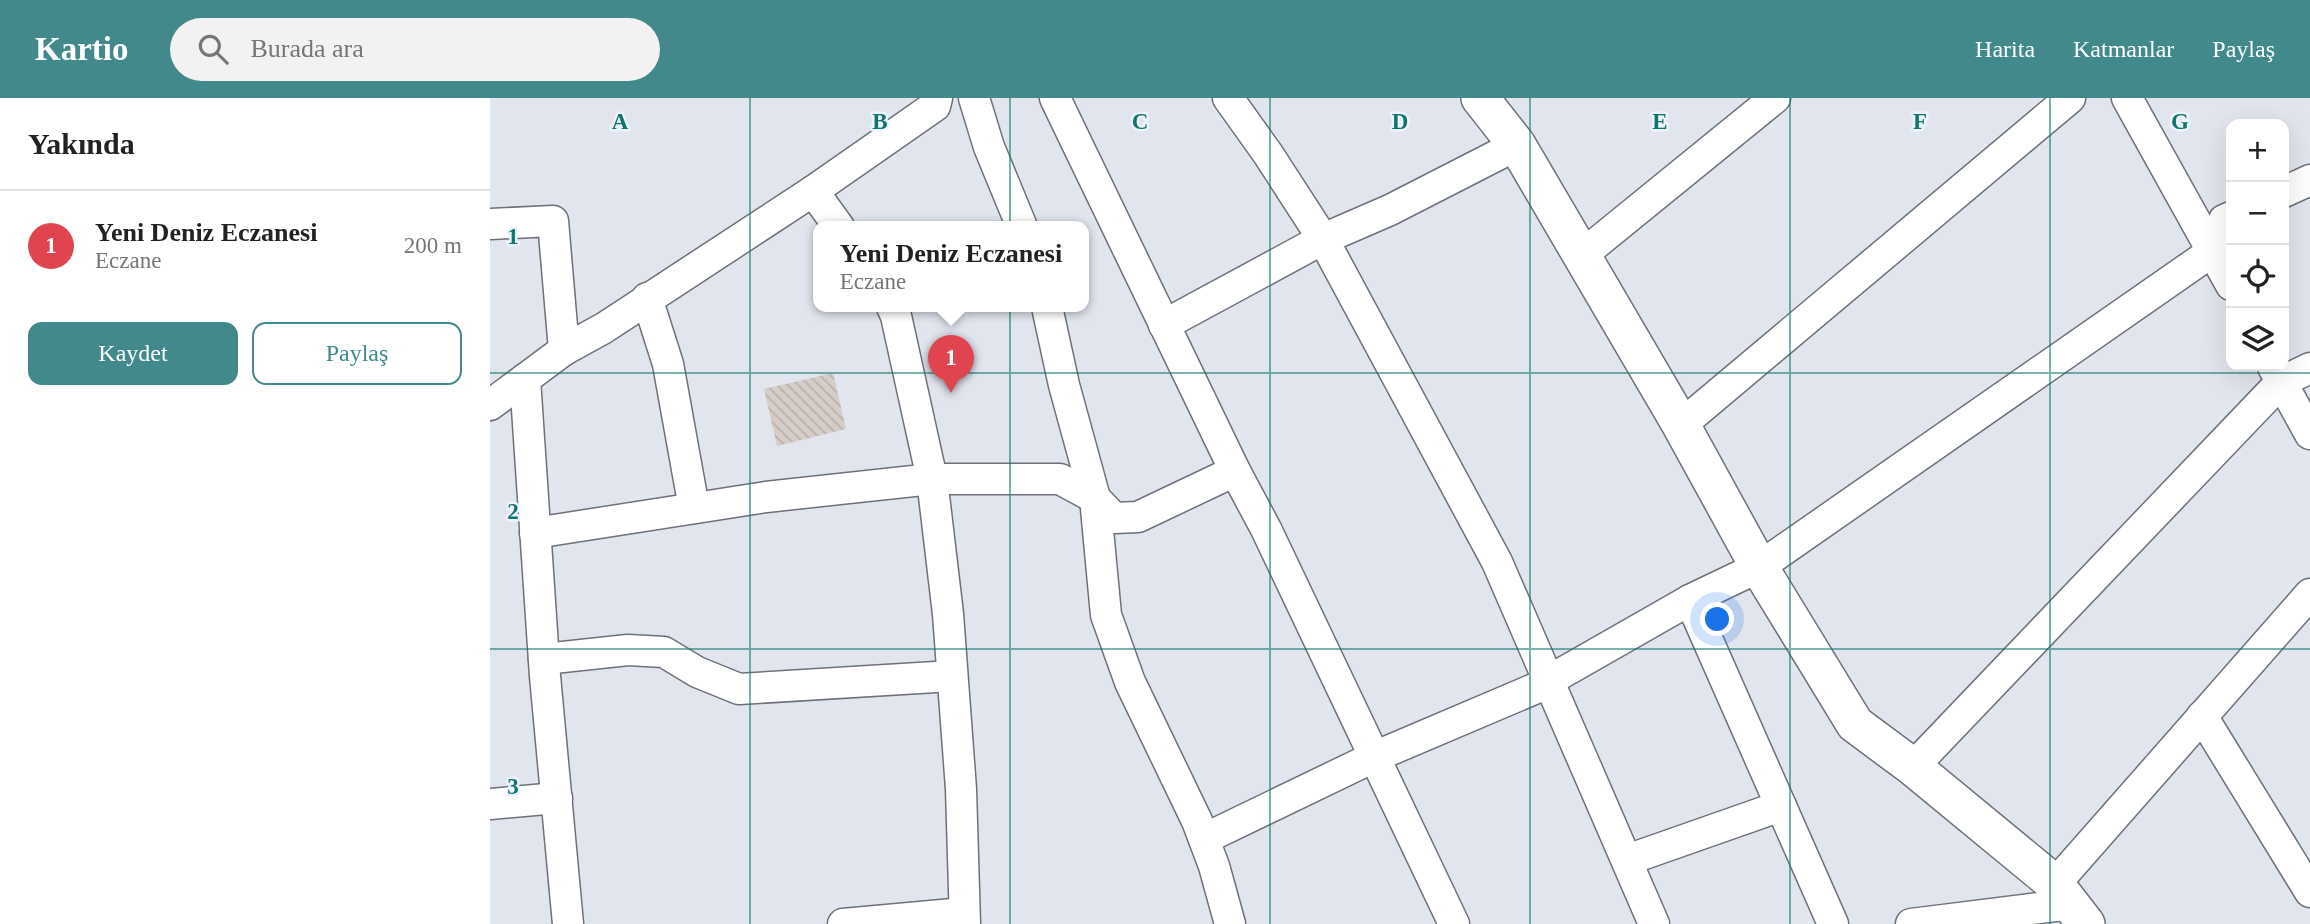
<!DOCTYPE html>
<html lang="tr">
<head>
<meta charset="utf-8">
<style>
  :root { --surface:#fff; --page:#f2f2f2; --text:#222; --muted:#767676; --line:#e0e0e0; --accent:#41898b }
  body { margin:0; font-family:"Times New Roman",serif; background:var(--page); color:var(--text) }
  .controls { position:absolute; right:21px; top:21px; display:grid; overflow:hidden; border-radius:14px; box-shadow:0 7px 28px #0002 }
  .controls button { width:63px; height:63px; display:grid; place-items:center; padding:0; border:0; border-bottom:2px solid var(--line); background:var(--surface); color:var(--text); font:35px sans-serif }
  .you { position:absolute; left:1228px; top:522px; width:24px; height:24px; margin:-18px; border:5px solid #fff; border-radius:50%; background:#1a73e8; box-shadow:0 0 0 10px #1a73e833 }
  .badge { display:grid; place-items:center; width:46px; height:46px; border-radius:50%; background:var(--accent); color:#fff; font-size:23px; font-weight:700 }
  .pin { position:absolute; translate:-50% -58px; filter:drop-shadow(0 2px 4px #0008) }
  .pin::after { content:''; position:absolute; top:37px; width:24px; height:21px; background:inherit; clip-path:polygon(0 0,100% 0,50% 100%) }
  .popup { position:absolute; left:323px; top:123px; width:276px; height:91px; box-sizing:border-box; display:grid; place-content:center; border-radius:14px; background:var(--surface); filter:drop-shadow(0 2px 5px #0005); font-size:23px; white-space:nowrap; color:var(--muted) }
  .popup b { font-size:26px; color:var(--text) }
  .popup::after { content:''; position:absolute; left:50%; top:100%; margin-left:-14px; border:14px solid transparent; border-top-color:var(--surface) }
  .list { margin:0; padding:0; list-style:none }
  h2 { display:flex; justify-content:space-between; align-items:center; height:91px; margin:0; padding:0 28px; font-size:30px }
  h2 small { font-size:23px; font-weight:400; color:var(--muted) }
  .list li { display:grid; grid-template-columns:46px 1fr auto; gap:21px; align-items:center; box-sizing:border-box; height:112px; padding:0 28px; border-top:2px solid var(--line) }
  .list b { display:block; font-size:26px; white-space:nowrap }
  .list p { margin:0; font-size:23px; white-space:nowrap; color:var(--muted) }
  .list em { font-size:23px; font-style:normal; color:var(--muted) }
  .actions { display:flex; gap:14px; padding:21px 28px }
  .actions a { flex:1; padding:16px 0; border:2px solid var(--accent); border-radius:14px; text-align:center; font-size:24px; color:var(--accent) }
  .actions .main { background:var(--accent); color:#fff }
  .icon { flex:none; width:38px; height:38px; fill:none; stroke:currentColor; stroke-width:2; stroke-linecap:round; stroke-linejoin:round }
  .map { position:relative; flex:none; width:1820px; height:826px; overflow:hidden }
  header { display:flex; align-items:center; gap:42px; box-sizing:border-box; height:98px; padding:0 35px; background:var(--accent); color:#fff }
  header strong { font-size:33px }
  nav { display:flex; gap:38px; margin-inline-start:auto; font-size:24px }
  .search { width:490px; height:63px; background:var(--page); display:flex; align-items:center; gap:18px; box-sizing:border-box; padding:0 24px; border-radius:38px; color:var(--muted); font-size:26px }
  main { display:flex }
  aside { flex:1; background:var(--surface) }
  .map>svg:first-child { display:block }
  .building { fill:url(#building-back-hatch) }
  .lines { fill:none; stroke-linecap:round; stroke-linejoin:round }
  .minor-casing { stroke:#6d7179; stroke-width:33 }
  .tertiary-casing { stroke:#6d7179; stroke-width:40 }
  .minor { stroke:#fff; stroke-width:30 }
  .tertiary { stroke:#fff; stroke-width:37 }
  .grid { fill:none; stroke:#0f766e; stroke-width:2; stroke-opacity:0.55 }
  .grid-label { font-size:23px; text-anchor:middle; font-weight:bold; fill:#0f766e; stroke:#eef2fb; stroke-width:5; stroke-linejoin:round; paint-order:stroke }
</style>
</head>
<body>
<header>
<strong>Kartio</strong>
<div class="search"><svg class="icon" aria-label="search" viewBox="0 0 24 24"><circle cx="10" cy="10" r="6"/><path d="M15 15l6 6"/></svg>Burada ara</div>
<nav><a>Harita</a><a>Katmanlar</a><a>Paylaş</a></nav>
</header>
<main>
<aside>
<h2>Yakında<small></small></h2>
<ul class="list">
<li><span class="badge" style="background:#e0444e">1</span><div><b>Yeni Deniz Eczanesi</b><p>Eczane</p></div><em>200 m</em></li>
</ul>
<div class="actions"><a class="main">Kaydet</a><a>Paylaş</a></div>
</aside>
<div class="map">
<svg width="1820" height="826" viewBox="0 0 1820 826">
  <defs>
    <pattern id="building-back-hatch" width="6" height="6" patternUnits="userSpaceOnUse" patternTransform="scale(1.75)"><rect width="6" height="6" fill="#d7cdc8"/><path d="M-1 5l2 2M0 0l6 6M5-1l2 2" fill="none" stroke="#b9b1ad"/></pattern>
  </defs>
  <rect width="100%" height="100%" fill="#e1e5ee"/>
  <path class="building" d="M343 275 356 331 287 348 274 291Z"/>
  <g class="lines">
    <defs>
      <g id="minor">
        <path d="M484 0 499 49 532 129"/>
        <path d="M565 0 745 373 776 431 964 826"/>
        <path d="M738 0 778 56 833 141 1007 464 1164 826"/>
        <path d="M1637 0 1741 187"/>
        <path d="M323 93 349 129"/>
        <path d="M1794 94 1820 82"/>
        <path d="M0 126 63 123 74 252"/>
        <path d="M1092 157 1285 0"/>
        <path d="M157 200 178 266 204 410"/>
        <path d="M402 209 406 218 442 381 458 516 471 691 475 826"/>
        <path d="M557 209 574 287 605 400 616 517 640 584 707 723 724 768 740 826"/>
        <path d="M674 227 833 141 900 112 1027 47"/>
        <path d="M1783 269 1820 336"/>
        <path d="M35 281 55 578 78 826"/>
        <path d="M0 307 74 252 114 230 323 93 445 8 447 0"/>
        <path d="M1191 327 1580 0"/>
        <path d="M45 435 276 399 442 381H570L605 400 624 420 648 419 745 373"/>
        <path d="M1200 502 1343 826"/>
        <path d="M54 561 138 552 174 554 207 574 249 591 462 578"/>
        <path d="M1712 618 1820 794"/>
        <path d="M1423 669 1791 284 1820 270"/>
        <path d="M0 706 67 700"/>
        <path d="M714 741 884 659 1044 591 1200 502 1269 469 1723 153 1734 122 1741 119"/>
        <path d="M1137 762 1291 708"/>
        <path d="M1565 786 1820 496"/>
        <path d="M353 826 474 815"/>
        <path d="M1421 826 1582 806"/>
      </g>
      <path id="tertiary" d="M990 0 1027 47 1191 327 1269 469 1365 626 1423 669 1565 786 1596 826"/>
    </defs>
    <use href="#minor" class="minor-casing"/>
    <use href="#tertiary" class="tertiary-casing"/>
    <use href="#minor" class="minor"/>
    <use href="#tertiary" class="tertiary"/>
  </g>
  <path class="grid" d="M260 0V826M520 0V826M780 0V826M1040 0V826M1300 0V826M1560 0V826M0 275H1820M0 551H1820"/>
  <g class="grid-label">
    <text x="130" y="31">A</text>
    <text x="390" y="31">B</text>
    <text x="650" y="31">C</text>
    <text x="910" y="31">D</text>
    <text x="1170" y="31">E</text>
    <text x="1430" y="31">F</text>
    <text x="1690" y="31">G</text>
    <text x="23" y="146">1</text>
    <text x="23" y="421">2</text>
    <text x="23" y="696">3</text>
  </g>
</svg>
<div class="controls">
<button>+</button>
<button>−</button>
<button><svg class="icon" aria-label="locate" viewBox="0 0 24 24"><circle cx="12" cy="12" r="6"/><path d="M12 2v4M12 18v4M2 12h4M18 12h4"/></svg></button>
<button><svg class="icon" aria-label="layers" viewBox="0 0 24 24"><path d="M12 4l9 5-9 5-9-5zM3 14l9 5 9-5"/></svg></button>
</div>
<div class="you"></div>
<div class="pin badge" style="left:461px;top:295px;background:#e0444e">1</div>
<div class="popup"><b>Yeni Deniz Eczanesi</b>Eczane</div>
</div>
</main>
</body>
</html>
